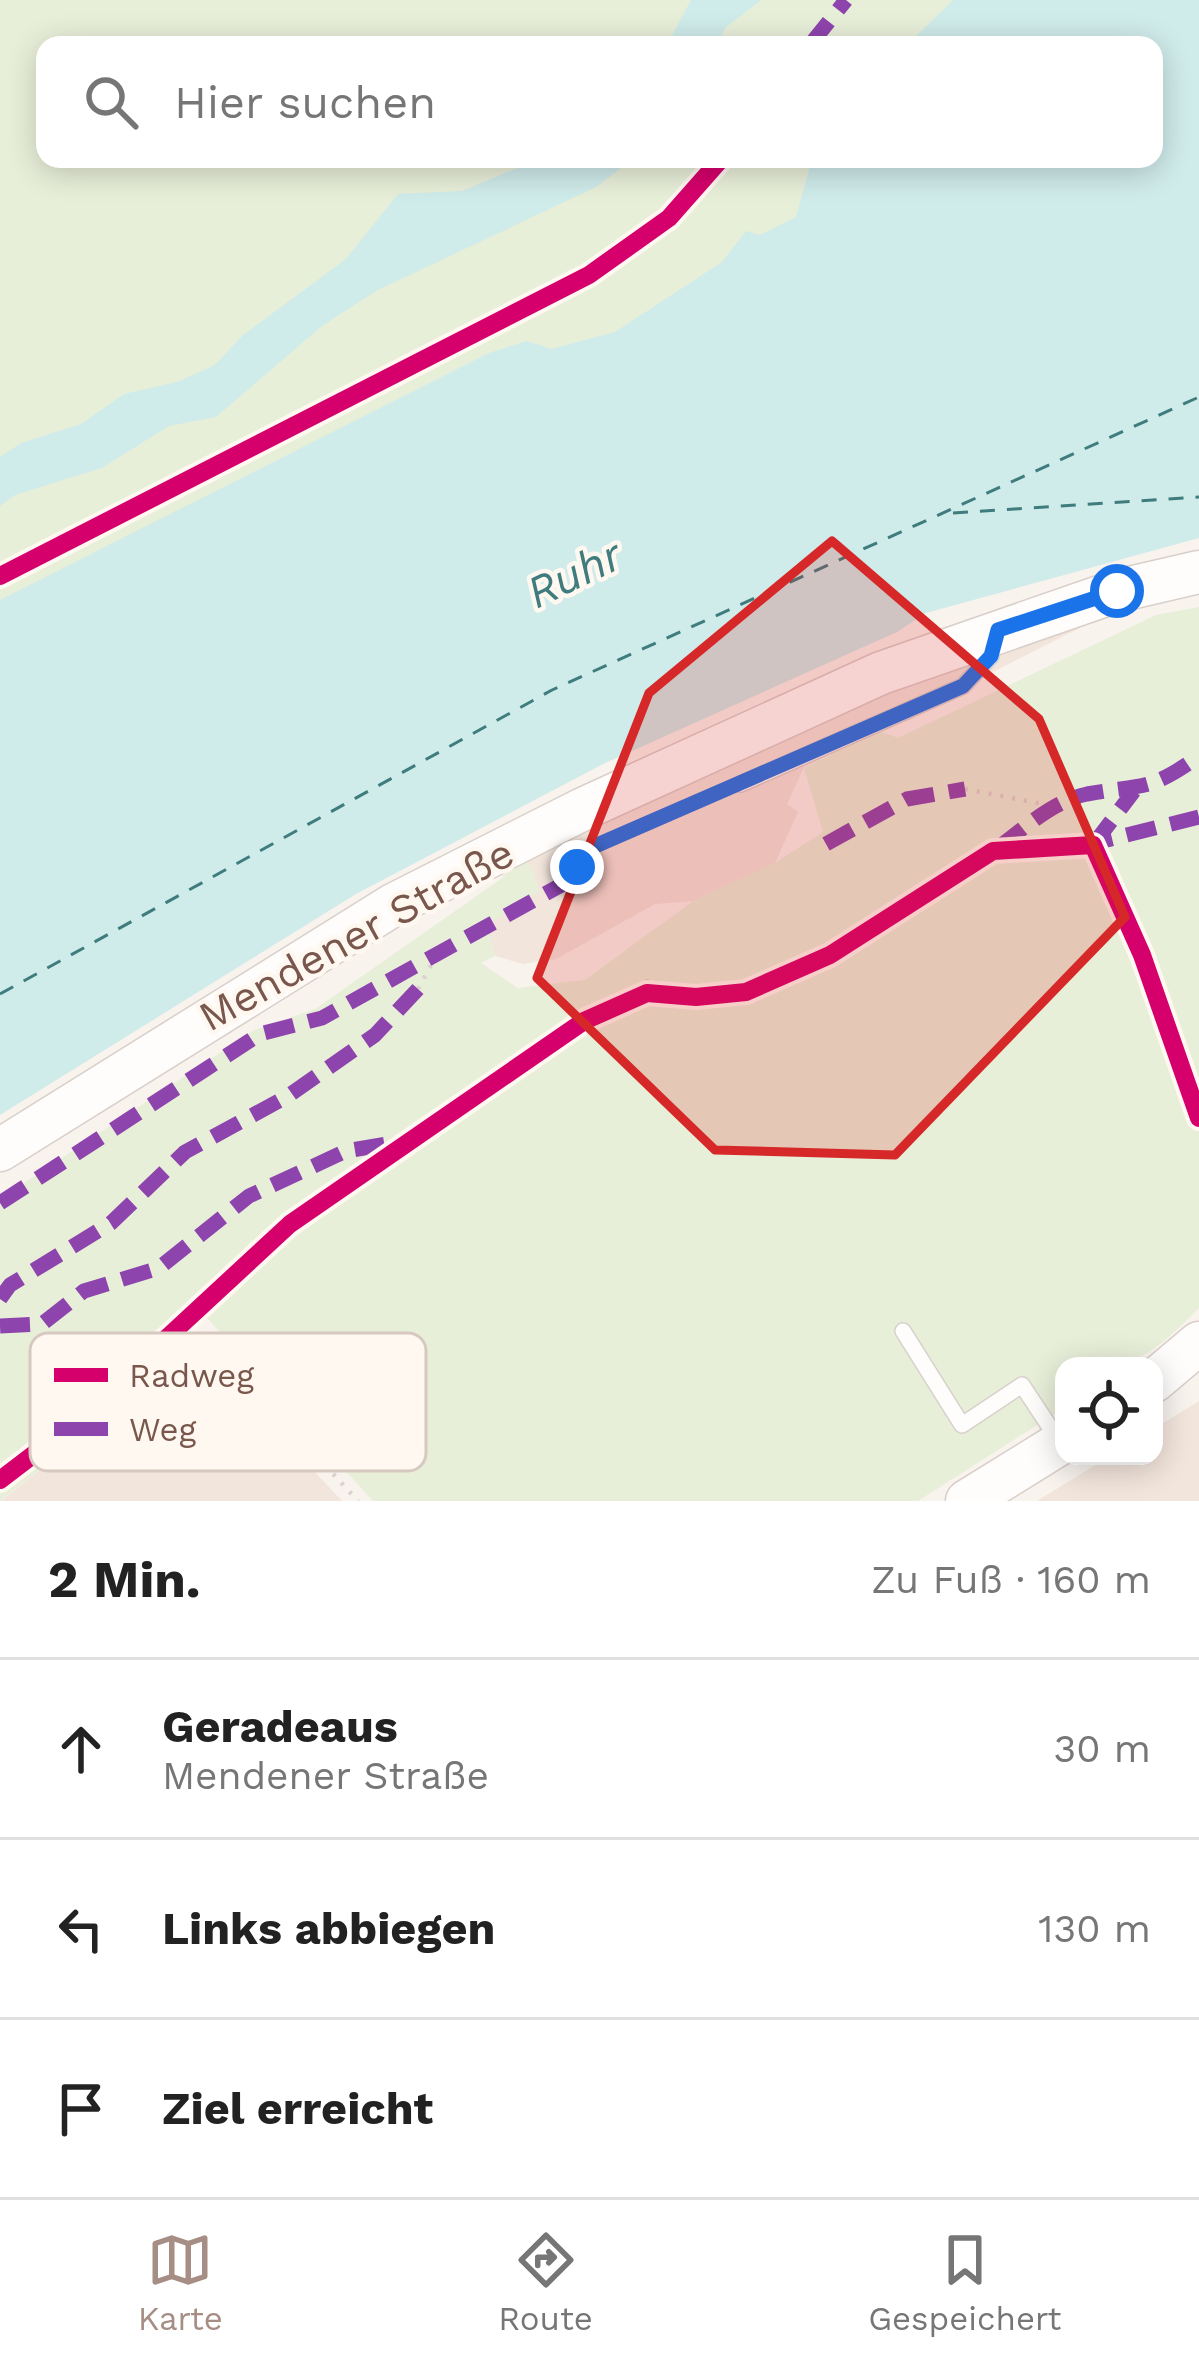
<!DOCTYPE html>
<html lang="de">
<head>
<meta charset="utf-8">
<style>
  :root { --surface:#fff; --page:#f2f2f2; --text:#222; --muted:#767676; --line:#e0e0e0; --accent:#a68e85 }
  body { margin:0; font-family:"Work Sans",sans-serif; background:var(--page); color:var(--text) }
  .controls { position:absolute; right:36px; bottom:36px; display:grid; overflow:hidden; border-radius:24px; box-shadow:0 6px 30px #0003 }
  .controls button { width:108px; height:108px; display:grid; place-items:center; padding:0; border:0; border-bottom:3px solid var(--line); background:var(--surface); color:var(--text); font:60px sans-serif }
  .stop { position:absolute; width:36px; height:36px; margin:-27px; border:9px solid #1a73e8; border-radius:50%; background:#fff }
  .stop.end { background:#1a73e8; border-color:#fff; box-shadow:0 3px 12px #0008 }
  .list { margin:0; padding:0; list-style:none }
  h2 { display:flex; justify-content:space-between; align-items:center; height:156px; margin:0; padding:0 48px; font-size:51px }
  h2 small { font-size:39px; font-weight:400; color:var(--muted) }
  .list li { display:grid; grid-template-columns:78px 1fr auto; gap:36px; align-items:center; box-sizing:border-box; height:180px; padding:0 48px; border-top:3px solid var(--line) }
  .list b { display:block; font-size:45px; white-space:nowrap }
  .list p { margin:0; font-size:39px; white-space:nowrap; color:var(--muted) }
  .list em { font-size:39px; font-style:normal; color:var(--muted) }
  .icon { flex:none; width:66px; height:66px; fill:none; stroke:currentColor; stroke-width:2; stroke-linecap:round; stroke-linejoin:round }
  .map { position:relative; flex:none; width:1199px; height:1501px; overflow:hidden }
  .search { position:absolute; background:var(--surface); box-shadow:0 6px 30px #0003; left:36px; right:36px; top:36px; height:132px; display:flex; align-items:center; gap:30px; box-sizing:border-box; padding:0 42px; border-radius:24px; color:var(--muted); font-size:45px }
  .sheet { height:696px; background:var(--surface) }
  nav { display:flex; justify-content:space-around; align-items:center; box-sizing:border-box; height:168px; border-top:3px solid var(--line); background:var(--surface); font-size:33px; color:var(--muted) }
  nav a { display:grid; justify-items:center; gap:6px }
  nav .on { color:var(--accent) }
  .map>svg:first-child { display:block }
  .residential { fill:#f2e5dc }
  .green { fill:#e8efd9; fill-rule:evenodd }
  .water { fill:#cfebea }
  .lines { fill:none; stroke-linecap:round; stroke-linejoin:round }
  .ferry { stroke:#3f7c7e; stroke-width:3; stroke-dasharray:15 12; stroke-linecap:butt }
  .lane-casing { stroke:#d8d0cc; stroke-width:18 }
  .secondary-casing { stroke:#d9cfca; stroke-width:45 }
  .path { stroke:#dbd1ce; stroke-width:4.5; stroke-dasharray:3 9; stroke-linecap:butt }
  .lane { stroke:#fefdfc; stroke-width:15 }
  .secondary { stroke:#fefdfc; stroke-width:42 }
  .quiet { stroke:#8e44ad; stroke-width:15; stroke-dasharray:30 15; stroke-linecap:butt }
  .cycleway-casing { stroke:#fff8f1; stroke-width:26 }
  .cycleway { stroke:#d6006c; stroke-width:18 }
  .route { stroke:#1a73e8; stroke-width:15 }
  .marked { fill:#d62828; fill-opacity:0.2; stroke:#d62828; stroke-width:9; stroke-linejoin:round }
  .labels { text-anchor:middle; stroke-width:9; stroke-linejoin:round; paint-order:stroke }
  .street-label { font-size:42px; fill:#79574c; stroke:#fff8f1 }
  .water-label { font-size:45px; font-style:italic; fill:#3f7c7e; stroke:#fff8f1 }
  .key { fill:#fff8f1; stroke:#d7c8c0; stroke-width:3 }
  .key-label { font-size:33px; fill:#79574c }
</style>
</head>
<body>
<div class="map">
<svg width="1199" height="1501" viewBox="0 0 1199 1501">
  <rect width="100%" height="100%" fill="#f9f3ee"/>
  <g class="residential">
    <path d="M1059 622 1080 628 804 767 787 804 798 812 775 863 693 901 655 904 556 959 523 964 495 956 486 925 539 891 525 853 748 744Z"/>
    <path d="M188 1336 342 1501H1L79 1439Z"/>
    <path d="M1199 1401V1501H1037L1110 1456H1154V1429Z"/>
  </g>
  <g class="green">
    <path d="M0 0H1199V307L0 807ZM45 45H1154V159H45Z"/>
    <path d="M1199 607V1308C1146 1361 1138 1366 1064 1366V1408L918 1501H373L207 1318 79 1439 0 1501V1199L254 1030 315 1009 501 879 525 853 540 891 487 925 495 956 481 963 518 988 585 980 693 901 775 863 823 832 804 768 879 731 898 738 1156 615Z"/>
  </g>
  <g class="water">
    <path d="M691 0H761L725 28 718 45H667Z"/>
    <path d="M953 0H1199V538L926 613 897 632 603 764 356 894 0 1115V600L489 353 527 341 551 349 615 332 722 262 746 231 760 235 796 217 812 159H1154V45H907Z"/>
    <path d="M539 159H633L596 187 376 291 322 326 216 417 169 426 102 468 15 495 0 506V457L21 443 81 424 124 394 177 382 215 365 243 335 346 259 398 194 462 191Z"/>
  </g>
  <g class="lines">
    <g class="ferry">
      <path d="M953 513 1199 497"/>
      <path d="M0 994 552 690 1199 397"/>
    </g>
    <defs>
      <g id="lane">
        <path d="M741 784 963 686 991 656 995 639"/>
        <path d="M1176 1057 1199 1118"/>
        <path d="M903 1331 962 1425 1022 1385 1059 1441"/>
      </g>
      <g id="secondary">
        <path d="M0 1150 393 905 583 809 881 673 1117 591 1199 572"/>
        <path d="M1154 1381 1199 1343"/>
        <path d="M967 1501 1064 1441"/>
      </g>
    </defs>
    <use href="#lane" class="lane-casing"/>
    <use href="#secondary" class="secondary-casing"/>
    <g class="path">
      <path d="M965 789 1053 806"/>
      <path d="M581 874 572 856 724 791"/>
      <path d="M418 989 437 954"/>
      <path d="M647 993V979"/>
      <path d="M187 1315 358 1501"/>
    </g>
    <use href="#lane" class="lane"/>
    <use href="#secondary" class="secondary"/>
    <g class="quiet">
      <path d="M810 45 846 0"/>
      <path d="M826 844 907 799 965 789"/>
      <path d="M1093 845 1134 791"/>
      <path d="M1083 846 1199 817"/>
      <path d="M999 847C1026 827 1053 801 1087 794 1143 784 1149 792 1199 756"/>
      <path d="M0 1203 260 1034 322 1018 581 874"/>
      <path d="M0 1299 10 1285 111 1223 185 1152 288 1096 375 1035 418 989"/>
      <path d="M0 1326 42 1324 84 1291 159 1268 249 1196 346 1151 399 1142"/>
    </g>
    <defs>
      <g id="cycleway">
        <path d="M0 576 589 275 669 218 721 159"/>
        <path d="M0 1480 76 1422 290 1224 584 1021 647 993 696 997 746 992 830 955 993 851 1093 845 1142 955 1199 1118"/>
      </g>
    </defs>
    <use href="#cycleway" class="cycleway-casing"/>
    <use href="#cycleway" class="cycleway"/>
  </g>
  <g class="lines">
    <path class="route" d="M577 867 572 856 963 686 991 656 998 630 1117 591"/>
  </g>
  <path class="marked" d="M832 541 1039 719 1125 917 895 1155 715 1150 537 978 649 693Z"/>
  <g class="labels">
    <g class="street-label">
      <text transform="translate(356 934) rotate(-29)" y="15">Mendener Straße</text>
    </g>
    <g class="water-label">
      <text transform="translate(574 573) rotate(-26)" y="16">Ruhr</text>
    </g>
  </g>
  <rect x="30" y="1333" width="396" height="138" rx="18" class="key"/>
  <rect x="54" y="1368" width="54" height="14" fill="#d6006c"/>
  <rect x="54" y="1422" width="54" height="14" fill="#8e44ad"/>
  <g class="key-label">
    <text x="129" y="1387">Radweg</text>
    <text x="129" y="1441">Weg</text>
  </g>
</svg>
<div class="controls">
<button><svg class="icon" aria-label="locate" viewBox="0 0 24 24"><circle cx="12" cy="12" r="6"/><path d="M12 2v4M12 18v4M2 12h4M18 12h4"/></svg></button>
</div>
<div class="stop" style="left:1117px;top:591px"></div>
<div class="stop end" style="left:577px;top:867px"></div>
<div class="search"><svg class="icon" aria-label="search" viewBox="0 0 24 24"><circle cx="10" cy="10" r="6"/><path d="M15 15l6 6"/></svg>Hier suchen</div>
</div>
<section class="sheet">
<h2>2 Min.<small>Zu Fuß · 160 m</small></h2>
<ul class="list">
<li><svg class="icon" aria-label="ahead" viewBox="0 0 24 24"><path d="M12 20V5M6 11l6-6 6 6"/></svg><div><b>Geradeaus</b><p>Mendener Straße</p></div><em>30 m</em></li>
<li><svg class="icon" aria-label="left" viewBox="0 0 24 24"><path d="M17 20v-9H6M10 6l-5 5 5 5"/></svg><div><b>Links abbiegen</b></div><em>130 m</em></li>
<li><svg class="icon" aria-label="arrive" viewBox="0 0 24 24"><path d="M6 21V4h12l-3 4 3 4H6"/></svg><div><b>Ziel erreicht</b></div></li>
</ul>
</section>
<nav>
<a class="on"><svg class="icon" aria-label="map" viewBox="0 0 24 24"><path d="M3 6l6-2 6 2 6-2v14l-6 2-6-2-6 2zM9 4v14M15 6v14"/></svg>Karte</a>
<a><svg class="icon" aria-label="directions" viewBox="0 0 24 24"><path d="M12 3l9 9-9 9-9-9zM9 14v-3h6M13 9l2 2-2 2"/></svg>Route</a>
<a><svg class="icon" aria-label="saved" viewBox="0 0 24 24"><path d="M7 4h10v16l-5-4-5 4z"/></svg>Gespeichert</a>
</nav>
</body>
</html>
